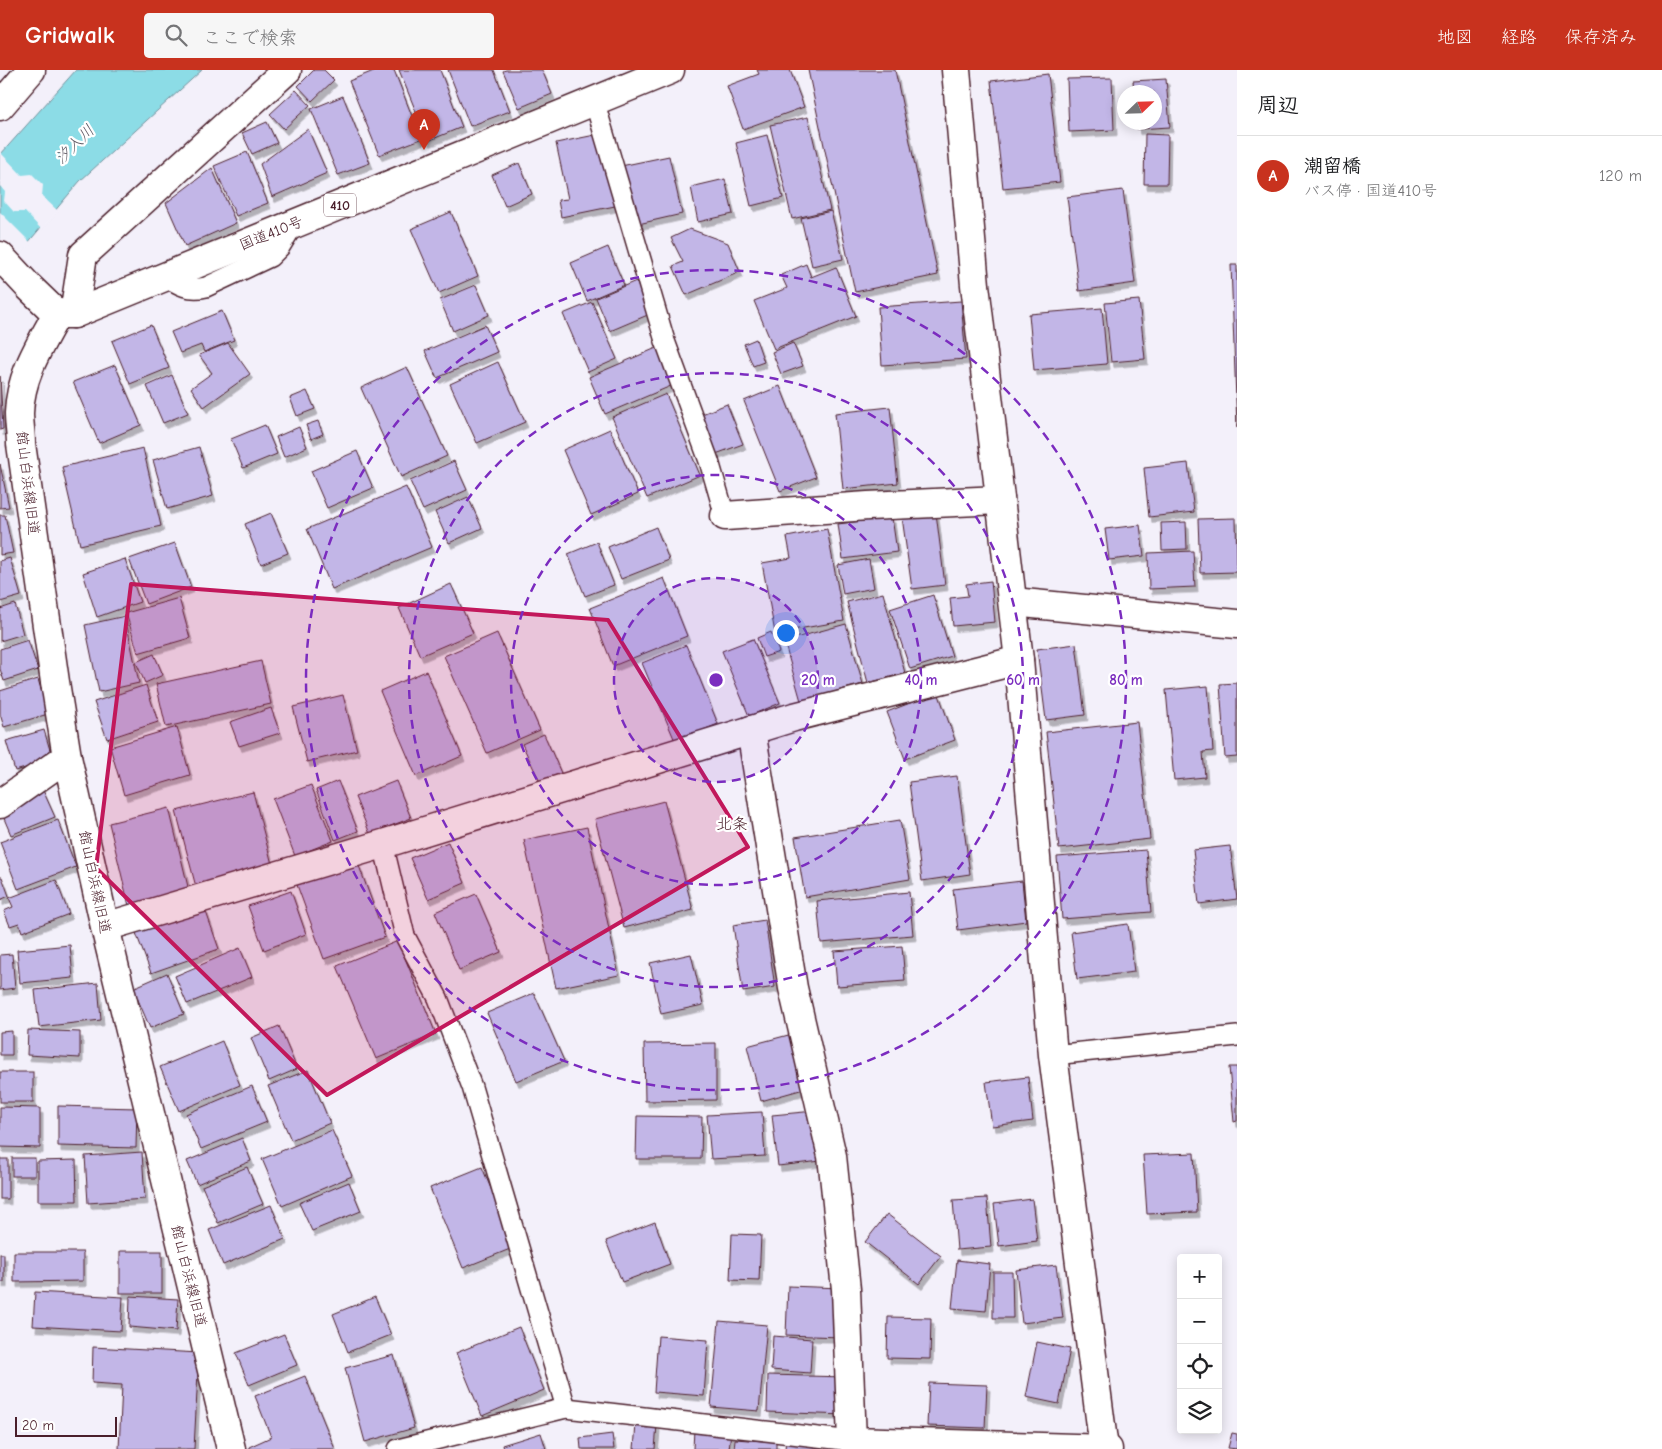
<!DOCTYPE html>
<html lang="ja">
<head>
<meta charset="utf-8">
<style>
  :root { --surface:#fff; --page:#f6f6f6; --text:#202124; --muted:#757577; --line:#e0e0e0; --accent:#c8321e }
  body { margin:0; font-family:"Comic Neue","Klee One",sans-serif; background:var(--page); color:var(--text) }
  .controls { position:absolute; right:15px; bottom:15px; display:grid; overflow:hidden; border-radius:5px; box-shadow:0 2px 12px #0003 }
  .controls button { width:45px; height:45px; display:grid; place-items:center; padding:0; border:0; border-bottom:1px solid var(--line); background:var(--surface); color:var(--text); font:25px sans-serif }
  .compass { position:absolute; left:1117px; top:15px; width:45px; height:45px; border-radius:50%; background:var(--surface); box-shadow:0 2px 12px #0003; rotate:67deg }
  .scale { position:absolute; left:15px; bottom:12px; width:102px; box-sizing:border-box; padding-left:5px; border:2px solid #4a1f2b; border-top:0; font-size:14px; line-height:18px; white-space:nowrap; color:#4a1f2b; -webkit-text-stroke:4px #fff; paint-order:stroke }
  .you { position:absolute; left:785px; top:562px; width:18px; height:18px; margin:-12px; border:4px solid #fff; border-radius:50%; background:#1a73e8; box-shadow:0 0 0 8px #1a73e833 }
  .badge { display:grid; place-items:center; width:32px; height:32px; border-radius:50%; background:var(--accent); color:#fff; font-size:16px; font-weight:700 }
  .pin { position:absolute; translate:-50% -41px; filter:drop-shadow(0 1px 2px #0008) }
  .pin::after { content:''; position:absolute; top:26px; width:18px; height:15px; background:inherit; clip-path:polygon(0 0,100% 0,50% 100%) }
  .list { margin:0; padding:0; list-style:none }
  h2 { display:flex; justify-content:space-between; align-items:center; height:65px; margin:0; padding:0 20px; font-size:21px }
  h2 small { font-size:16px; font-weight:400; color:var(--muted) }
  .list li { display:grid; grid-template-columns:32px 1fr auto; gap:15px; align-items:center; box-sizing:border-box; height:80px; padding:0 20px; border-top:1px solid var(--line) }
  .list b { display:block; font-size:19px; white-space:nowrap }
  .list p { margin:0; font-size:16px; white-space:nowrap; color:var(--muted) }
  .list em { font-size:16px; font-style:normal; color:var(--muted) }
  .icon { flex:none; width:28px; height:28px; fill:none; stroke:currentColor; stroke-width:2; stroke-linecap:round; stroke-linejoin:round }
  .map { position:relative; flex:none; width:1237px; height:1379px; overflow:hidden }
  header { display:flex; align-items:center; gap:30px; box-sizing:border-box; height:70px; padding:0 25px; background:var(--accent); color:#fff }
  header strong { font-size:24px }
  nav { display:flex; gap:28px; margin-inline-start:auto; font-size:18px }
  .search { width:350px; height:45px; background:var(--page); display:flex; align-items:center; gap:12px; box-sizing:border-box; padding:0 18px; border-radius:5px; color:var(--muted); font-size:19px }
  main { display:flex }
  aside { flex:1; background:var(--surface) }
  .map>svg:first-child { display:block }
  .water { fill:#8cdce6; stroke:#72909b }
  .pier { fill:#f3f0fa }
  .building { fill:#c2b6e7; stroke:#4a1f2b; filter:url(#shadow) }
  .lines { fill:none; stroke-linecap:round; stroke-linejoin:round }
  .service-casing { stroke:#4a1f2b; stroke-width:22 }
  .minor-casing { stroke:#4a1f2b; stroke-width:31 }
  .tertiary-casing { stroke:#4a1f2b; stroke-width:31 }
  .trunk-casing { stroke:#4a1f2b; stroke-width:31 }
  .service { stroke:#fff; stroke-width:19 }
  .minor { stroke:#fff; stroke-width:28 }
  .tertiary { stroke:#fff; stroke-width:28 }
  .trunk { stroke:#fff; stroke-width:28 }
  .marked { fill:#c2185b; fill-opacity:0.2; stroke:#c2185b; stroke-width:4; stroke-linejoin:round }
  .ring { fill:none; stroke:#7b2cbf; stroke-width:2.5; stroke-dasharray:9 6 }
  .labels { text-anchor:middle; stroke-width:4.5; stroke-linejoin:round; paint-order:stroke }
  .shield { fill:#fff; stroke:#80626b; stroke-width:1 }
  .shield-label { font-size:14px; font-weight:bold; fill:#4a1f2b }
  .street-label { font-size:15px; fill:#4a1f2b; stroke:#fff }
  .water-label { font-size:16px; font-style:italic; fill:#5e5863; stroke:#fff }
  .neighbourhood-label { font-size:16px; fill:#4a1f2b; stroke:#fff }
  .centre { fill:#7b2cbf; stroke:#fff; stroke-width:2.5 }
  .ring-label { font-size:15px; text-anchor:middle; font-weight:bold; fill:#7b2cbf; stroke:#fff; stroke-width:4.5; stroke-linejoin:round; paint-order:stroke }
</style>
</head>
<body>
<header>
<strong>Gridwalk</strong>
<div class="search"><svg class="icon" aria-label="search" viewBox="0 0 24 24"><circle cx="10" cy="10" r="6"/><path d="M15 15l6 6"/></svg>ここで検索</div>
<nav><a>地図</a><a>経路</a><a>保存済み</a></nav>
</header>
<main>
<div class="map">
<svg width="1237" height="1379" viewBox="0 0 1237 1379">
  <defs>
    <filter id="shadow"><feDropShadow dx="3" dy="5.5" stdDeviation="0" flood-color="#0004"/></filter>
  </defs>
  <rect width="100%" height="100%" fill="#f3f0fa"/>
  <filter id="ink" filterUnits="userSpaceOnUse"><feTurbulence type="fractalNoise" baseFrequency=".02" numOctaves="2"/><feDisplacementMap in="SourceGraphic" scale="10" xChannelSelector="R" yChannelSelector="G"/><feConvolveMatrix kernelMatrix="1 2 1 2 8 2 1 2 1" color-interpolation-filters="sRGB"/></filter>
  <g filter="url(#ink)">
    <path class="water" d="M76 0H202L80 111 0 206V85Z"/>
    <g class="pier">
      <path d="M0 82 22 105 32 104 43 115 42 126 58 141 42 160 25 142H14L4 131 5 122 0 116Z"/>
      <path d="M0 142 31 173 0 208Z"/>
    </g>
    <g class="building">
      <path d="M314 0H324L334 10 312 31 298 16Z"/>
      <path d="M376 0H394L421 69 379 85 349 11Z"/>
      <path d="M399 0H440L462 57 428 71Z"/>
      <path d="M448 0H494L510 41 470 56Z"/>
      <path d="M506 0H542L552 24 519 38 503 1Z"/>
      <path d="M757 0H790L804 37 743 59 727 16 759 4Z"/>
      <path d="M808 0H895L938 205 855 222Z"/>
      <path d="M1048 4 1060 112 1003 118 991 11Z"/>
      <path d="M1112 8 1114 60 1069 62 1067 9Z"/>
      <path d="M1166 9 1170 57 1137 59 1136 52H1154V22H1134L1133 11Z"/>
      <path d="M296 20 310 35 284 59 270 44Z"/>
      <path d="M343 26 370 93 338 105 311 39Z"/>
      <path d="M808 47 830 140 792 149 770 55Z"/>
      <path d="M267 52 277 73 252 84 242 63Z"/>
      <path d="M308 59 327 103 272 127 260 94Z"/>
      <path d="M600 64 615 136 561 147 558 130 568 129 556 73Z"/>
      <path d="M1145 64 1168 65 1167 114H1144Z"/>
      <path d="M767 65 783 128 751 136 736 73Z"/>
      <path d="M247 82 268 133 236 146 214 96Z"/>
      <path d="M669 86 682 144 634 155 621 96Z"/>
      <path d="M519 93 532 124 505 136 492 105Z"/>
      <path d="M212 98 236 153 185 176 166 133Z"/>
      <path d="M725 109 733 144 698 152 691 117Z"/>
      <path d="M1123 120 1135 213 1079 221 1067 127Z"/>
      <path d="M831 141 843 189 812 196 801 148Z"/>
      <path d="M451 142 478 206 439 223 411 159Z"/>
      <path d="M690 159 728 173 740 202 686 225 673 196 683 192 671 168Z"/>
      <path d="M608 177 624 215 587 231 571 193Z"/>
      <path d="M806 194 811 207 836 197 856 246 774 279 754 231 787 218 781 205Z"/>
      <path d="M1231 195H1237V358Z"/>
      <path d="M636 211 650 244 610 261 596 228Z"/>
      <path d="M476 215 489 245 453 261 440 230Z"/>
      <path d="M1139 230 1145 289 1111 292 1105 233Z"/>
      <path d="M961 231 966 289 882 295 878 237Z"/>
      <path d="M592 232 617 289 588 302 563 244Z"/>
      <path d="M1102 238 1107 294 1034 300 1029 244Z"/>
      <path d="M222 241 234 270 204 282 201 275 180 283 171 262Z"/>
      <path d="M151 255 169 298 130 314 112 271Z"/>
      <path d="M485 255 497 282 437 308 425 281Z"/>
      <path d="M756 269 764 292 753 296 744 274Z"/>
      <path d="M228 273 250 304 204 337 191 318 212 303 199 285Z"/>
      <path d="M793 273 803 296 781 304 772 282Z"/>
      <path d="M661 276 678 313 605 344 589 307Z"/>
      <path d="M498 292 525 352 477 373 450 314Z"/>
      <path d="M115 295 141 355 99 373 73 312Z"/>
      <path d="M407 297 447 386 401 407 361 318Z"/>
      <path d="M172 305 188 343 163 353 147 316Z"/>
      <path d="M0 306 3 359 0 360Z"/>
      <path d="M780 316 816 407 780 421 744 331Z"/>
      <path d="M307 321 315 339 297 346 290 328Z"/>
      <path d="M666 324 700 405 647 428 612 347Z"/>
      <path d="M727 334 743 374 713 385 697 346Z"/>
      <path d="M890 337 898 413 843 419 835 343Z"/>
      <path d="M318 351 323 364 311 369 306 355Z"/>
      <path d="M265 355 277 384 243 398 231 369Z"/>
      <path d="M299 357 307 377 284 387 276 367Z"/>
      <path d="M610 359 638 424 591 445 563 380Z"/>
      <path d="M199 377 213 426 167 439 153 390Z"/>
      <path d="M143 378 161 456 80 475 62 397Z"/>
      <path d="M357 381 373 418 327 438 311 401Z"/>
      <path d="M454 391 467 420 423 440 410 411Z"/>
      <path d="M1188 393 1194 442 1149 447 1144 398Z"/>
      <path d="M0 394 9 437 0 438Z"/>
      <path d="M406 417 432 477 332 519 307 459Z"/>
      <path d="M468 427 482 458 449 473 435 442Z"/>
      <path d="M271 443 288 483 261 494 245 454Z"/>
      <path d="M936 443 945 515 912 519 902 447Z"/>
      <path d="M0 445H5L13 483 0 485Z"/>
      <path d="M892 447 897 482 843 489 838 454Z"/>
      <path d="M1236 448 1237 502 1200 503 1198 449Z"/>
      <path d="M1186 452 1187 479 1162 480 1161 453Z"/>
      <path d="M1140 455 1144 486 1109 490 1105 459Z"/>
      <path d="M656 457 669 490 621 509 608 477Z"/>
      <path d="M827 459 844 551 775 563 762 493 791 488 787 467Z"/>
      <path d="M597 472 614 515 585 526 568 484Z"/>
      <path d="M175 473 191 517 146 534 129 489Z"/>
      <path d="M1193 481 1195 517 1149 519 1148 483Z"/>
      <path d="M10 488 21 526 0 532V491Z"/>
      <path d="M125 489 140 532 97 547 83 503Z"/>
      <path d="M869 489 874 518 843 524 838 495Z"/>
      <path d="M664 508 687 566 613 596 590 538Z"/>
      <path d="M991 511 995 552 953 556 950 528 968 526 966 514Z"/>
      <path d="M451 514 473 563 420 586 399 538Z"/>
      <path d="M883 523 905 603 868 613 847 532Z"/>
      <path d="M933 525 952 586 910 599 890 539Z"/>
      <path d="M179 528 190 568 138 583 126 543Z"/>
      <path d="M15 534 23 564 0 571V539Z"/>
      <path d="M125 546 139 613 99 622 85 555Z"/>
      <path d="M846 554 863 614 801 631 784 571Z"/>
      <path d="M771 562 779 582 764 587 757 568Z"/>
      <path d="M497 563 540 660 487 683 444 586Z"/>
      <path d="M753 569 780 633 749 646 722 581Z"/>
      <path d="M28 570 38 600 4 611 0 599V579Z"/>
      <path d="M1076 574 1085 645 1046 650 1037 579Z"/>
      <path d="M686 575 718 654 675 671 642 593Z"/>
      <path d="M154 584 163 605 145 613 136 592Z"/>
      <path d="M261 591 271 634 166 657 156 614Z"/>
      <path d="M426 601 462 686 416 706 380 621Z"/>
      <path d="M38 609 48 644 4 657 0 644V621Z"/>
      <path d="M1237 613V687L1225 688 1220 614Z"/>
      <path d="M146 615 158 652 107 669 94 632Z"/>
      <path d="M1208 616 1213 681 1203 682 1205 707 1174 710 1166 620Z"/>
      <path d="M938 622 955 670 905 689 887 642Z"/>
      <path d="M343 625 357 680 307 692 293 637Z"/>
      <path d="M271 638 280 663 239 676 230 652Z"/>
      <path d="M1137 652 1150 769 1059 779 1046 662Z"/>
      <path d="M177 657 190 705 124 725 110 677Z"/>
      <path d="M44 660 53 690 15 701 6 671Z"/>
      <path d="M544 664 561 703 540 712 522 674Z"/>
      <path d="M957 706 970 804 922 811 909 712Z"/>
      <path d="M338 711 358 761 335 770 316 720Z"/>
      <path d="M396 711 411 748 370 764 355 727Z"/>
      <path d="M311 715 333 771 295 786 273 729Z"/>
      <path d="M42 718 55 747 11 765 0 739Z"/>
      <path d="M253 722 273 798 196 817 176 741Z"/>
      <path d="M664 731 693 840 624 858 595 749Z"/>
      <path d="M169 738 189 821 129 836 109 753Z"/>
      <path d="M58 750 76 797 18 819 0 772Z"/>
      <path d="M900 750 910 809 805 827 795 767Z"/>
      <path d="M587 757 619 905 556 918 524 770Z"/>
      <path d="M448 772 465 813 428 829 410 788Z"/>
      <path d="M1230 776 1237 829 1199 834 1193 780Z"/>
      <path d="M1146 780 1151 842 1062 849 1057 787Z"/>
      <path d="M358 793 385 867 324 889 297 815Z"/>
      <path d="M0 807H2L9 826 0 830Z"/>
      <path d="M56 810 69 844 22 862 19 853 10 856 4 841 13 837 9 828Z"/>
      <path d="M1022 811 1026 851 958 860 953 819Z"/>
      <path d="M291 821 306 864 264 880 248 836Z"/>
      <path d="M909 822 913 865 821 873 817 831Z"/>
      <path d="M476 824 501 882 459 900 435 842Z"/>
      <path d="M205 839 219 879 151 903 136 863Z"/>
      <path d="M765 850 775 917 743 922 733 855Z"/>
      <path d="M1128 854 1134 902 1077 909 1071 862Z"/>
      <path d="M398 871 436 964 376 989 337 896Z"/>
      <path d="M70 875 73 908 20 913 17 880Z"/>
      <path d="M902 876 905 911 837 916 834 881Z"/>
      <path d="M240 878 252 907 187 934 175 906Z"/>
      <path d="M12 884 15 918 0 920V885Z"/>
      <path d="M691 884 703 935 661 944 650 893Z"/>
      <path d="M167 903 184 944 150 958 133 918Z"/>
      <path d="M98 913 101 950 39 957 35 920Z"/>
      <path d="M534 923 564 991 516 1011 487 943Z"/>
      <path d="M279 956 297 999 269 1011 251 968Z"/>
      <path d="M28 960 80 962V988L27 985Z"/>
      <path d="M12 961V985H0V962Z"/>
      <path d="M796 963 811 1017 761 1031 747 976Z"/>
      <path d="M222 971 240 1015 179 1041 160 997Z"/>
      <path d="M716 973V1030L645 1031 644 974Z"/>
      <path d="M1229 997H1237V1051L1234 1052Z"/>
      <path d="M308 1000 330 1053 291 1070 268 1016Z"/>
      <rect x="0" y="1002" width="33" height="30"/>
      <path d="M1028 1007 1033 1051 992 1056 986 1012Z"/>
      <path d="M252 1016 267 1052 201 1079 186 1044Z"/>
      <path d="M58 1036 137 1038 136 1078 58 1076Z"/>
      <path d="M0 1037 40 1038V1078L0 1077Z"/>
      <path d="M815 1041 821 1091 778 1096 772 1045Z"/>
      <path d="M762 1042 765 1086 711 1089 707 1045Z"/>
      <path d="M637 1046 702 1047 701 1089H636Z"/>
      <path d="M332 1060 352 1106 282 1136 262 1089Z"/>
      <path d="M242 1068 251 1091 197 1114 187 1091Z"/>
      <path d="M142 1082 145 1129 88 1133 85 1086Z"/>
      <path d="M1194 1083 1197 1142 1147 1144 1143 1085Z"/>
      <rect x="12" y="1088" width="23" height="18"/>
      <rect x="0" y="1089" width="8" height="40"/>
      <path d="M76 1090 77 1131H38V1091Z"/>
      <path d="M247 1097 263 1134 218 1153 202 1116Z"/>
      <path d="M482 1097 515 1177 463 1198 430 1118Z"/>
      <path d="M349 1112 361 1141 312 1161 299 1133Z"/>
      <path d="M987 1128 991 1177 957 1180 953 1130Z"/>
      <path d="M1032 1129 1037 1171 999 1176 994 1134Z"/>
      <path d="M271 1135 285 1169 223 1195 209 1160Z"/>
      <path d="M887 1144 941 1186 919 1214 865 1172Z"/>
      <path d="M655 1152 670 1194 622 1212 606 1171Z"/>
      <path d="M732 1164 761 1165 759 1211 730 1210Z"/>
      <rect x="120" y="1181" width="42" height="42"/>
      <path d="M14 1182H83V1211L14 1212Z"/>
      <rect x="0" y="1184" width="4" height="28"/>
      <path d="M957 1190 990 1194 986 1241 952 1238Z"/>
      <path d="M1056 1195 1063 1248 1022 1253 1016 1200Z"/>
      <path d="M993 1202H1012L1013 1248H993Z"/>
      <path d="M788 1216 841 1218 840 1267 786 1265Z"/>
      <path d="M35 1222 123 1227 121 1261 33 1256Z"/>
      <path d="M130 1226 178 1229 176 1261 129 1257Z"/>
      <path d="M375 1227 391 1265 348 1282 333 1244Z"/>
      <path d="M888 1247 931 1248 930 1289 887 1288Z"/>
      <path d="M719 1251 767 1255 759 1341 711 1337Z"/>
      <path d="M519 1257 544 1320 482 1346 456 1283Z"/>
      <path d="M284 1264 297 1295 249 1315 236 1283Z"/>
      <path d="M658 1266 708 1270 704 1326 654 1322Z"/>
      <path d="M773 1266 812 1269 810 1303 771 1300Z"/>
      <path d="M1037 1272 1070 1279 1059 1334 1026 1327Z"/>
      <path d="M93 1277 199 1283 194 1379H119L122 1315 92 1313Z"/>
      <path d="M394 1285 414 1358 365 1372 345 1298Z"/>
      <path d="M768 1305 846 1307 845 1345 767 1342Z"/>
      <path d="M305 1306 335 1379H249V1377L271 1367 255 1326Z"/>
      <path d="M929 1313 987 1315 985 1358 927 1356Z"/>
      <path d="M636 1354 657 1355 655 1379H634Z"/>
      <path d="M694 1359 731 1362 729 1379H693Z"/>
      <path d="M541 1363 546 1379H503L502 1375Z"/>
      <path d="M1232 1363 1237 1364V1379L1228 1378Z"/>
      <path d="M612 1364 614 1379H581L580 1368Z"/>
      <path d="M735 1369 776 1372V1379H734Z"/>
      <path d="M786 1369 822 1372V1379H785Z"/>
    </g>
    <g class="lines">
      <defs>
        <g id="service">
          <path d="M594 30 665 271 709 391 725 446"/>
          <path d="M166 206C179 216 190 221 206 217L270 187 280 177 294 154"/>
          <path d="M383 774 405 866 438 928 472 1017 566 1338"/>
          <path d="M1053 985 1237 966"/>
          <path d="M398 1379 566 1338 852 1371"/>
        </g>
        <g id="minor">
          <path d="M956 0 975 215 1019 590 1053 985 1104 1379"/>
          <path d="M0 36 31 0"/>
          <path d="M74 244 83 185 287 0"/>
          <path d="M725 446 868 436 1000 430"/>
          <path d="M1013 532 1237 554"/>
          <path d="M751 660 793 918 832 1086 846 1219 852 1371 1108 1379"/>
          <path d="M0 734 67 687"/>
          <path d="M105 857 383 774 794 647 1019 590"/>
        </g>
        <path id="tertiary" d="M57 244C40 275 20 306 19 343 19 353 21 364 21 374L55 612 67 687 105 857 231 1379"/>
        <path id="trunk" d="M0 186 29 217 57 244H74L670 0"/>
      </defs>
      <use href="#service" class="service-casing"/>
      <use href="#minor" class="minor-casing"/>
      <use href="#tertiary" class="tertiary-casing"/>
      <use href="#trunk" class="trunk-casing"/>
      <use href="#service" class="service"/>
      <use href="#minor" class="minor"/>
      <use href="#tertiary" class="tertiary"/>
      <use href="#trunk" class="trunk"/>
    </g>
  </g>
  <path class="marked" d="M131 514 608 550 748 777 327 1025 96 798Z"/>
  <circle cx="716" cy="610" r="102" fill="#7b2cbf" fill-opacity=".12"/>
  <g class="ring">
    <circle cx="716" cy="610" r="102"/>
    <circle cx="716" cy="610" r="205"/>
    <circle cx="716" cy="610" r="307"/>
    <circle cx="716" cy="610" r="410"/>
  </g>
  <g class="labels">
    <rect class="shield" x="324" y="123.5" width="32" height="23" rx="4"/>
    <g class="shield-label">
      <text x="340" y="140">410</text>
    </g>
    <g class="street-label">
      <text transform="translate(271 163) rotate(-22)" y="5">国道410号</text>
      <text transform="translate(28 413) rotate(83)" y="5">館山白浜線旧道</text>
      <text transform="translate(95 812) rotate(78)" y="5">館山白浜線旧道</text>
      <text transform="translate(189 1206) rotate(76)" y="5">館山白浜線旧道</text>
    </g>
    <g class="water-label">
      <text transform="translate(74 74) rotate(-45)" y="6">汐入川</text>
    </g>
    <g class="neighbourhood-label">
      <text x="732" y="759">北条</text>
    </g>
  </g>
  <circle cx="716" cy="610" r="8" class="centre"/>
  <g class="ring-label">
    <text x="818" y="615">20 m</text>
    <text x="921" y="615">40 m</text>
    <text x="1023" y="615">60 m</text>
    <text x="1126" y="615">80 m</text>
  </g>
</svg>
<div class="controls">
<button>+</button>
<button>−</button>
<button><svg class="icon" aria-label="locate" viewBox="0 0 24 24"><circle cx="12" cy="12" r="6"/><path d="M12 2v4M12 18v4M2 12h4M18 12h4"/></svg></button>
<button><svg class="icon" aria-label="layers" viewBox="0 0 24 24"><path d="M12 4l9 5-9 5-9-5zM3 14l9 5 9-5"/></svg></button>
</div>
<svg class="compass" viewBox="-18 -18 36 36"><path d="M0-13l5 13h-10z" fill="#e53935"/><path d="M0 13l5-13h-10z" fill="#757577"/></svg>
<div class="scale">20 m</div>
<div class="you"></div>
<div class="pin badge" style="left:424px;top:80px">A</div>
</div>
<aside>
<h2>周辺<small></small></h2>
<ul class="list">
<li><span class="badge">A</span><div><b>潮留橋</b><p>バス停 · 国道410号</p></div><em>120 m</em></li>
</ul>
</aside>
</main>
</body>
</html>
